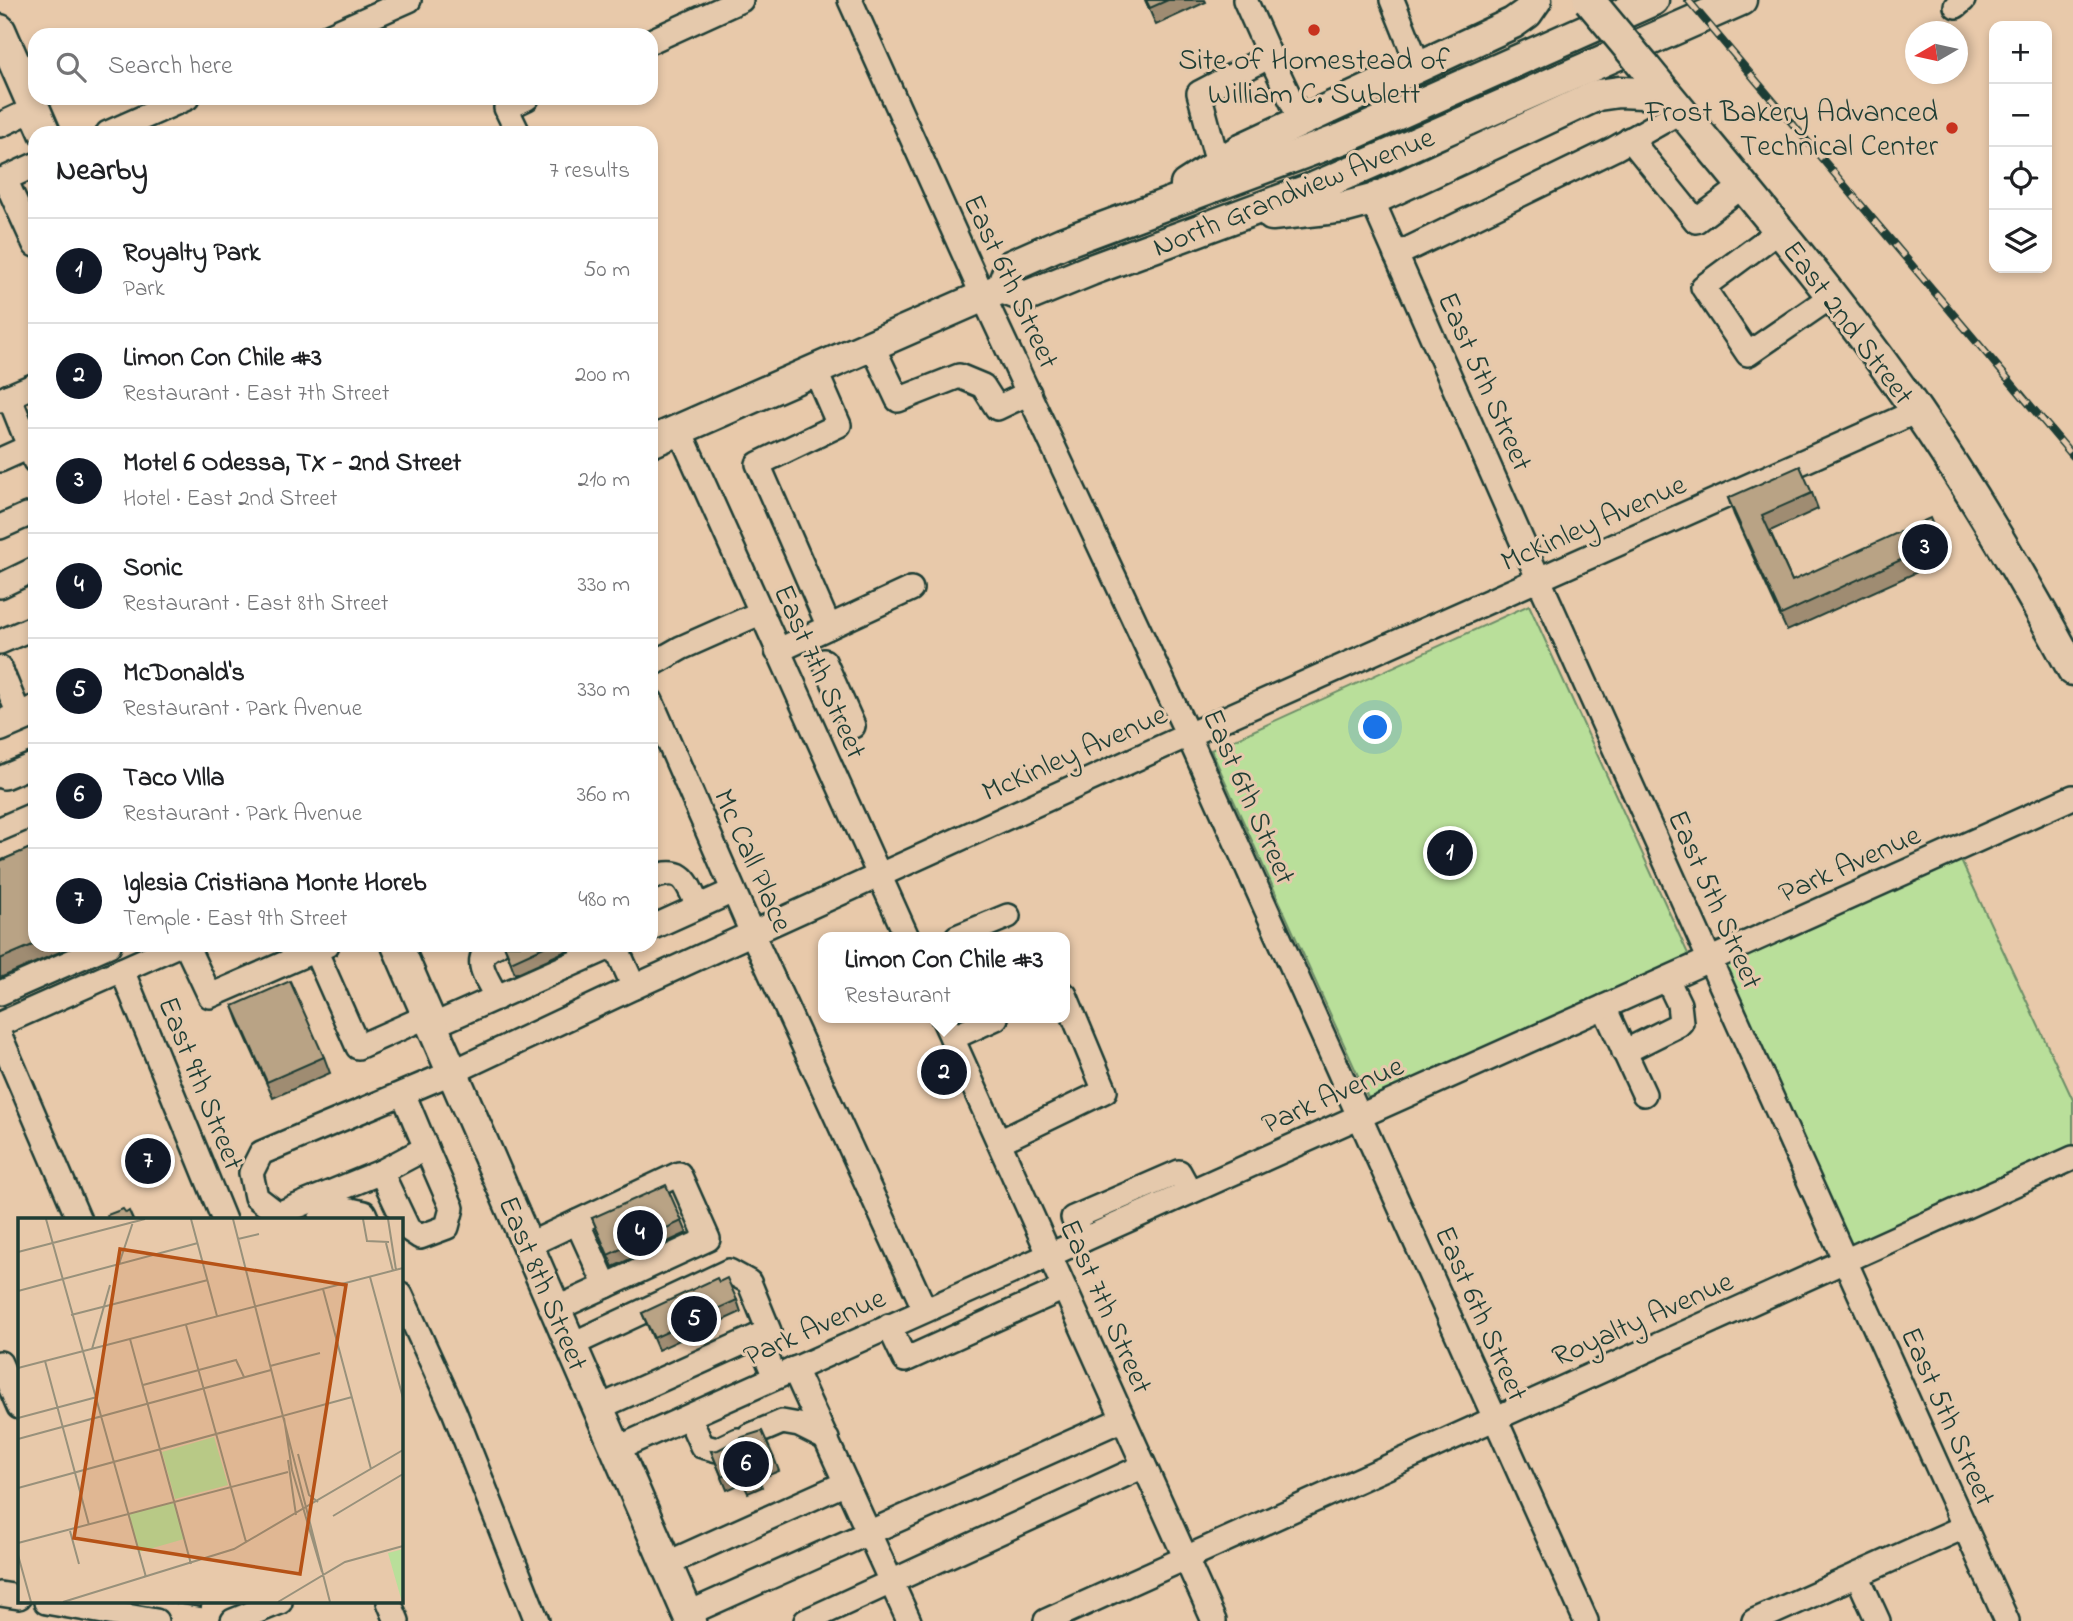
<!DOCTYPE html>
<html lang="en">
<head>
<meta charset="utf-8">
<style>
  :root { --surface:#fff; --page:#f6f6f6; --text:#202124; --muted:#757577; --line:#e0e0e0; --accent:#111827 }
  body { margin:0; font-family:"Indie Flower",sans-serif; background:var(--page); color:var(--text) }
  .controls { position:absolute; right:21px; top:21px; display:grid; overflow:hidden; border-radius:14px; box-shadow:0 4px 10px #0003 }
  .controls button { width:63px; height:63px; display:grid; place-items:center; padding:0; border:0; border-bottom:2px solid var(--line); background:var(--surface); color:var(--text); font:35px sans-serif }
  .compass { position:absolute; left:1905px; top:21px; width:63px; height:63px; border-radius:50%; background:var(--surface); box-shadow:0 4px 10px #0003; rotate:261deg }
  .you { position:absolute; left:1376px; top:728px; width:24px; height:24px; margin:-18px; border:5px solid #fff; border-radius:50%; background:#1a73e8; box-shadow:0 0 0 10px #1a73e833 }
  .badge { display:grid; place-items:center; width:46px; height:46px; border-radius:50%; background:var(--accent); color:#fff; font-size:23px; font-weight:700 }
  .pin { position:absolute; translate:-50% -50%; border:4px solid #fff; box-shadow:0 2px 7px #0006 }
  .popup { position:absolute; left:818px; top:932px; width:252px; height:91px; box-sizing:border-box; display:grid; place-content:center; border-radius:14px; background:var(--surface); filter:drop-shadow(0 2px 5px #0005); font-size:23px; white-space:nowrap; color:var(--muted) }
  .popup b { font-size:26px; color:var(--text) }
  .popup::after { content:''; position:absolute; left:50%; top:100%; margin-left:-14px; border:14px solid transparent; border-top-color:var(--surface) }
  .list { margin:0; padding:0; list-style:none }
  h2 { display:flex; justify-content:space-between; align-items:center; height:91px; margin:0; padding:0 28px; font-size:30px }
  h2 small { font-size:23px; font-weight:400; color:var(--muted) }
  .list li { display:grid; grid-template-columns:46px 1fr auto; gap:21px; align-items:center; box-sizing:border-box; height:105px; padding:0 28px; border-top:2px solid var(--line) }
  .list b { display:block; font-size:26px; white-space:nowrap }
  .list p { margin:0; font-size:23px; white-space:nowrap; color:var(--muted) }
  .list em { font-size:23px; font-style:normal; color:var(--muted) }
  .icon { flex:none; width:38px; height:38px; fill:none; stroke:currentColor; stroke-width:2; stroke-linecap:round; stroke-linejoin:round }
  .map { position:relative; flex:none; width:2073px; height:1621px; overflow:hidden }
  .search { position:absolute; background:var(--surface); box-shadow:0 4px 10px #0003; left:28px; top:28px; width:630px; height:77px; display:flex; align-items:center; gap:18px; box-sizing:border-box; padding:0 24px; border-radius:21px; color:var(--muted); font-size:26px }
  .panel { position:absolute; background:var(--surface); box-shadow:0 4px 10px #0003; left:28px; top:126px; width:630px; height:826px; border-radius:21px }
  .map>svg:first-child { display:block }
  .green { fill:#b9df9a; stroke:#6c8e67; stroke-width:2 }
  .lines { fill:none; stroke-linecap:round; stroke-linejoin:round }
  .minor-casing { stroke:#1f3d34; stroke-width:28 }
  .major-casing { stroke:#1f3d34; stroke-width:35 }
  .minor { stroke:#e5c9ac; stroke-width:23 }
  .major { stroke:#e5c9ac; stroke-width:30 }
  .rail-casing { stroke:#1f3d34; stroke-width:8 }
  .rail { stroke:#e5c9ac; stroke-width:5; stroke-dasharray:16; stroke-linecap:butt }
  .major-bridge-casing { stroke:#1f3d34; stroke-width:35; stroke-linecap:butt }
  .major-bridge { stroke:#e5c9ac; stroke-width:30 }
  .wall { fill:#9f8c72; stroke:#1f3d34; stroke-width:2 }
  .building { fill:#b9a385; stroke:#1f3d34; stroke-width:2 }
  .poi-dot { fill:#c8321e; stroke:#e5c9ac; stroke-width:2.5 }
  .labels { text-anchor:middle; stroke-width:6; stroke-linejoin:round; paint-order:stroke }
  .poi-label { font-size:30px; fill:#1f3d34; stroke:#e5c9ac }
  .street-label { font-size:30px; fill:#1f3d34; stroke:#e5c9ac }
  .inset-road { fill:none; stroke:#98917b; stroke-width:2 }
  .view { fill:#b65216; fill-opacity:0.15; stroke:#b65216; stroke-width:3.5 }
  .inset-edge { fill:none; stroke:#1f3d34; stroke-width:3.5 }
</style>
</head>
<body>
<div class="map">
<svg width="2073" height="1621" viewBox="0 0 2073 1621">
  <rect width="100%" height="100%" fill="#e8c9aa"/>
  <filter id="ink" filterUnits="userSpaceOnUse"><feTurbulence type="fractalNoise" baseFrequency=".0143" numOctaves="2"/><feDisplacementMap in="SourceGraphic" scale="14" xChannelSelector="R" yChannelSelector="G"/><feConvolveMatrix kernelMatrix="1 2 1 2 8 2 1 2 1" color-interpolation-filters="sRGB"/></filter>
  <g filter="url(#ink)">
    <g class="green">
      <path d="M1529 605 1689 956 1369 1100 1211 750Z"/>
      <path d="M1956 850 2073 1100V1158L1844 1261 1709 960Z"/>
    </g>
    <g class="lines">
      <defs>
        <g id="minor">
          <path d="M850 0 983 296 1188 735 1586 1621"/>
          <path d="M1392 0 1419 67"/>
          <path d="M1956 6 1963 0"/>
          <path d="M330 35 409 0"/>
          <path d="M651 41 741 0"/>
          <path d="M1270 56 1301 121"/>
          <path d="M0 125 34 109"/>
          <path d="M108 133 187 98"/>
          <path d="M518 133 506 108 527 98"/>
          <path d="M1630 139 1696 221 1744 185"/>
          <path d="M1218 164 1199 93 1270 56 1245 0"/>
          <path d="M5 179 35 245"/>
          <path d="M0 181 35 165"/>
          <path d="M1372 200 1539 580 2007 1621"/>
          <path d="M1780 230 1703 287 1748 354 1832 296"/>
          <path d="M1396 255 1614 149 1681 111"/>
          <path d="M872 345 898 400 959 376 983 386 997 408 1029 393"/>
          <path d="M815 370 839 425 758 464 829 627"/>
          <path d="M9 396 35 461"/>
          <path d="M0 400 35 385"/>
          <path d="M679 429 907 937"/>
          <path d="M0 460 29 447"/>
          <path d="M0 527 27 515"/>
          <path d="M0 586 35 569"/>
          <path d="M0 642 35 627"/>
          <path d="M777 651 911 589"/>
          <path d="M824 661 853 726"/>
          <path d="M651 665 681 648 760 613"/>
          <path d="M0 668 20 717"/>
          <path d="M651 701 752 933 925 1310"/>
          <path d="M4 777 35 764"/>
          <path d="M0 829 35 814"/>
          <path d="M651 878C683 866 686 880 698 906"/>
          <path d="M651 928 733 891"/>
          <path d="M957 937 1008 916"/>
          <path d="M186 945 210 996 327 945"/>
          <path d="M497 945C468 957 487 977 497 998"/>
          <path d="M315 950 358 1047 428 1016"/>
          <path d="M122 970 224 1220"/>
          <path d="M0 993 109 945"/>
          <path d="M1604 1007 1644 1094"/>
          <path d="M943 1018 1214 1621"/>
          <path d="M0 1024 178 945"/>
          <path d="M432 1026 615 945 634 987"/>
          <path d="M0 1036 79 1220"/>
          <path d="M952 1038 996 1018"/>
          <path d="M1624 1052 1678 1025 1681 1022 1679 1004 1667 979"/>
          <path d="M403 1093 426 1148 381 1172 278 1214 256 1197 251 1173 261 1153 453 1072 634 987 1188 735 1917 411"/>
          <path d="M999 1142 1105 1091 1065 995"/>
          <path d="M381 1172 408 1229 420 1237 447 1227 452 1208 426 1148"/>
          <path d="M320 1220 346 1209 364 1213 367 1220"/>
          <path d="M577 1222 606 1286"/>
          <path d="M1083 1240 1073 1218 1179 1172 1190 1192"/>
          <path d="M528 1245 679 1174 708 1239 556 1309"/>
          <path d="M401 1295 454 1411 537 1621"/>
          <path d="M889 1326 905 1360 1064 1288"/>
          <path d="M758 1336 775 1377"/>
          <path d="M571 1345 729 1271 749 1282 769 1331 598 1408"/>
          <path d="M0 1363 19 1407"/>
          <path d="M794 1369 909 1621"/>
          <path d="M689 1417 702 1446 717 1450 738 1440"/>
          <path d="M749 1436 782 1422 799 1425 827 1439"/>
          <path d="M616 1449 2073 797"/>
          <path d="M666 1564 846 1483"/>
          <path d="M1857 1575 1878 1621"/>
          <path d="M0 1594 19 1597"/>
          <path d="M46 1602 156 1621"/>
          <path d="M389 1602 397 1621"/>
          <path d="M687 1614 1123 1419"/>
          <path d="M233 1621 280 1602"/>
          <path d="M806 1621 1144 1466"/>
          <path d="M1046 1621 2073 1158"/>
          <path d="M1754 1621 1964 1527"/>
        </g>
        <g id="major">
          <path d="M0 30 45 133"/>
          <path d="M1644 66C1737 180 1833 290 1917 411 1974 494 2025 581 2073 670"/>
          <path d="M1186 185 1243 148 1513 23 1527 13 1536 0"/>
          <path d="M1272 215 1346 207 1372 200 1598 95 1619 92 1666 94"/>
          <path d="M1002 288 1025 297 1091 270 1316 187 1741 0"/>
          <path d="M651 442 1002 288 1010 266 1062 243 1344 138 1653 0"/>
          <path d="M0 726 35 711"/>
          <path d="M397 945 691 1621"/>
        </g>
      </defs>
      <use href="#minor" class="minor-casing"/>
      <use href="#major" class="major-casing"/>
      <use href="#minor" class="minor"/>
      <use href="#major" class="major"/>
      <defs>
        <path id="rail" d="M1688 0 2073 456"/>
      </defs>
      <use href="#rail" class="rail-casing"/>
      <use href="#rail" class="rail"/>
      <defs>
        <path id="major-bridge" d="M1589 0 1644 66"/>
      </defs>
      <use href="#major-bridge" class="major-bridge-casing"/>
      <use href="#major-bridge" class="major-bridge"/>
    </g>
    <g class="wall">
      <path d="M1145 0H1205L1206 2 1156 25Z"/>
      <path d="M1812 493 1818 509 1770 531 1792 581 1940 542 1946 559 1787 631 1734 515 1728 498Z"/>
      <path d="M35 846V945H76L0 978V861Z"/>
      <path d="M504 945H574L575 947 515 974Z"/>
      <path d="M233 1006 324 1057 330 1073 273 1098 239 1022Z"/>
      <path d="M592 1218 682 1221 687 1233 613 1267Z"/>
      <path d="M737 1300 741 1312 658 1350 642 1313Z"/>
      <path d="M711 1451 774 1458 779 1471 759 1479 762 1487 748 1493 743 1483 727 1490Z"/>
      <path d="M168 1602H202L201 1607Z"/>
    </g>
    <g class="building">
      <path d="M1146 0H1168L1150 8Z"/>
      <path d="M35 411V422L31 412Z"/>
      <path d="M1800 466 1812 493 1762 515 1792 581 1930 518 1940 542 1781 615 1728 498Z"/>
      <path d="M35 846V944L0 959V861Z"/>
      <path d="M504 945H548L511 962Z"/>
      <path d="M290 981 324 1057 267 1082 233 1006Z"/>
      <path d="M666 1185 682 1221 608 1255 592 1218Z"/>
      <path d="M123 1209 126 1213 129 1211 133 1220H106L108 1219 107 1215Z"/>
      <path d="M717 1278 719 1282 727 1278 737 1300 654 1338 642 1313Z"/>
      <path d="M762 1431 774 1458 754 1467 758 1475 743 1481 739 1470 722 1477 711 1451 718 1450 743 1437Z"/>
    </g>
  </g>
  <g class="poi-dot">
    <circle cx="1314" cy="30" r="7"/>
    <circle cx="1952" cy="128" r="7"/>
  </g>
  <g class="labels">
    <g class="poi-label">
      <text x="1314" y="69">Site of Homestead of<tspan x="1314" dy="34">William C. Sublett</tspan></text>
      <text x="1938" y="121" text-anchor="end">Frost Bakery Advanced<tspan x="1938" dy="34">Technical Center</tspan></text>
    </g>
    <g class="street-label">
      <text transform="translate(1293 191) rotate(-22)" y="10">North Grandview Avenue</text>
      <text transform="translate(1012 281) rotate(65)" y="10">East 6th Street</text>
      <text transform="translate(1849 322) rotate(53)" y="10">East 2nd Street</text>
      <text transform="translate(1486 381) rotate(66)" y="10">East 5th Street</text>
      <text transform="translate(1593 522) rotate(-24)" y="10">McKinley Avenue</text>
      <text transform="translate(821 671) rotate(66)" y="10">East 7th Street</text>
      <text transform="translate(1074 752) rotate(-24)" y="10">McKinley Avenue</text>
      <text transform="translate(1250 796) rotate(66)" y="10">East 6th Street</text>
      <text transform="translate(754 860) rotate(66)" y="10">Mc Call Place</text>
      <text transform="translate(1849 863) rotate(-24)" y="10">Park Avenue</text>
      <text transform="translate(1716 899) rotate(66)" y="10">East 5th Street</text>
      <text transform="translate(202 1083) rotate(68)" y="10">East 9th Street</text>
      <text transform="translate(1332 1094) rotate(-24)" y="10">Park Avenue</text>
      <text transform="translate(544 1283) rotate(67)" y="10">East 8th Street</text>
      <text transform="translate(1107 1306) rotate(66)" y="10">East 7th Street</text>
      <text transform="translate(1482 1313) rotate(66)" y="10">East 6th Street</text>
      <text transform="translate(1642 1318) rotate(-24)" y="10">Royalty Avenue</text>
      <text transform="translate(814 1326) rotate(-24)" y="10">Park Avenue</text>
      <text transform="translate(1949 1416) rotate(66)" y="10">East 5th Street</text>
    </g>
  </g>
  <g transform="translate(18 1218)">
    <rect width="385" height="385" fill="#e8c9aa"/>
    <path d="M196 219 210 267 157 281 144 234ZM156 284 166 321 121 334 111 296ZM385 331V384H384L370 335Z" fill="#b9df9a"/>
    <path class="inset-road" d="M28 1 128 359M173 1 199 98M215 1 312 384M345 1 349 23 371 24M370 1 378 52M220 21 241 16M368 25 375 53M0 34 127 1M101 46 115 4M352 59 385 180M305 71 353 251M0 73 180 25M53 97 190 62M168 107 228 324M112 121 173 346M74 131 92 67M27 143 71 307M252 148 302 135M0 150 385 50M125 167 218 142 226 159M0 200 79 179M266 200 274 252 304 354M0 221 253 152M280 236 291 277 300 284M270 242 278 297M0 270 334 179M315 298 385 256M52 313 61 346M0 325 270 254M0 337 13 384M45 384 216 331 385 232M260 384 327 344 385 328"/>
    <path class="view" d="M102 31 328 67 282 356 56 320Z"/>
    <rect width="385" height="385" class="inset-edge"/>
  </g>
</svg>
<div class="controls">
<button>+</button>
<button>−</button>
<button><svg class="icon" aria-label="locate" viewBox="0 0 24 24"><circle cx="12" cy="12" r="6"/><path d="M12 2v4M12 18v4M2 12h4M18 12h4"/></svg></button>
<button><svg class="icon" aria-label="layers" viewBox="0 0 24 24"><path d="M12 4l9 5-9 5-9-5zM3 14l9 5 9-5"/></svg></button>
</div>
<svg class="compass" viewBox="-18 -18 36 36"><path d="M0-13l5 13h-10z" fill="#e53935"/><path d="M0 13l5-13h-10z" fill="#757577"/></svg>
<div class="you"></div>
<div class="pin badge" style="left:1450px;top:853px">1</div>
<div class="pin badge" style="left:944px;top:1072px">2</div>
<div class="popup"><b>Limon Con Chile #3</b>Restaurant</div>
<div class="pin badge" style="left:1925px;top:547px">3</div>
<div class="pin badge" style="left:640px;top:1233px">4</div>
<div class="pin badge" style="left:694px;top:1319px">5</div>
<div class="pin badge" style="left:746px;top:1464px">6</div>
<div class="pin badge" style="left:148px;top:1161px">7</div>
<div class="search"><svg class="icon" aria-label="search" viewBox="0 0 24 24"><circle cx="10" cy="10" r="6"/><path d="M15 15l6 6"/></svg>Search here</div>
<section class="panel">
<h2>Nearby<small>7 results</small></h2>
<ul class="list">
<li><span class="badge">1</span><div><b>Royalty Park</b><p>Park</p></div><em>50 m</em></li>
<li><span class="badge">2</span><div><b>Limon Con Chile #3</b><p>Restaurant · East 7th Street</p></div><em>200 m</em></li>
<li><span class="badge">3</span><div><b>Motel 6 Odessa, TX - 2nd Street</b><p>Hotel · East 2nd Street</p></div><em>210 m</em></li>
<li><span class="badge">4</span><div><b>Sonic</b><p>Restaurant · East 8th Street</p></div><em>330 m</em></li>
<li><span class="badge">5</span><div><b>McDonald's</b><p>Restaurant · Park Avenue</p></div><em>330 m</em></li>
<li><span class="badge">6</span><div><b>Taco VIlla</b><p>Restaurant · Park Avenue</p></div><em>360 m</em></li>
<li><span class="badge">7</span><div><b>Iglesia Cristiana Monte Horeb</b><p>Temple · East 9th Street</p></div><em>480 m</em></li>
</ul>
</section>
</div>
</body>
</html>
